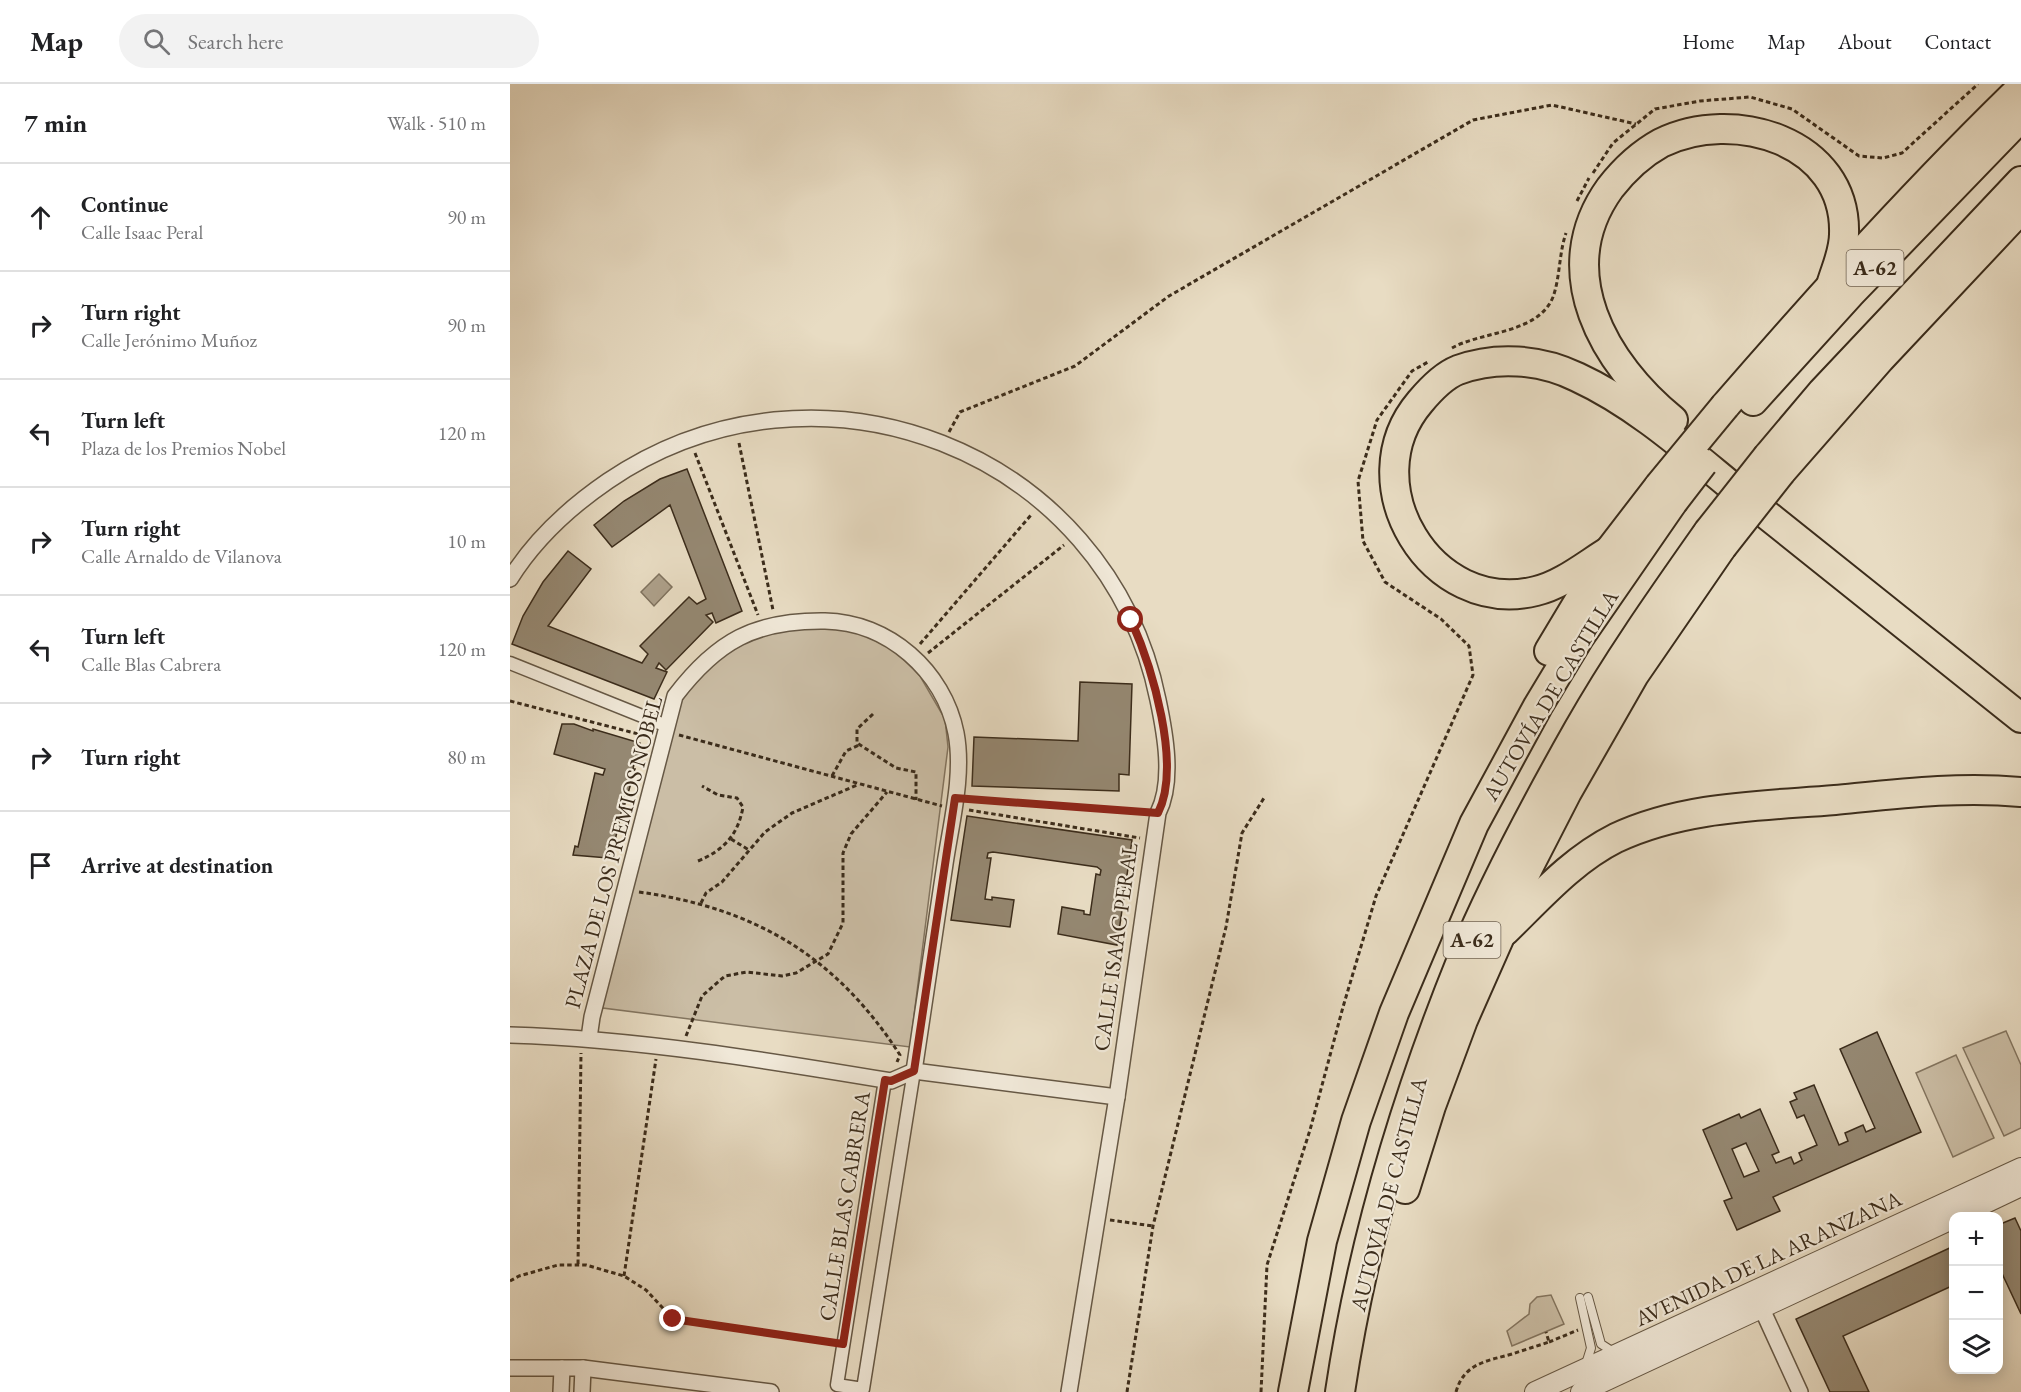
<!DOCTYPE html>
<html lang="en">
<head>
<meta charset="utf-8">
<style>
  :root { --surface:#fff; --page:#f2f2f2; --text:#202124; --muted:#757577; --line:#e0e0e0 }
  body { margin:0; font-family:"EB Garamond",serif; background:var(--page); color:var(--text) }
  .controls { position:absolute; right:18px; bottom:18px; display:grid; overflow:hidden; border-radius:12px; box-shadow:0 3px 15px #0003 }
  .controls button { width:54px; height:54px; display:grid; place-items:center; padding:0; border:0; border-bottom:2px solid var(--line); background:var(--surface); color:var(--text); font:30px sans-serif }
  .stop { position:absolute; width:18px; height:18px; margin:-14px; border:4px solid #8f2418; border-radius:50%; background:#fff }
  .stop.end { background:#8f2418; border-color:#fff; box-shadow:0 2px 6px #0008 }
  .list { margin:0; padding:0; list-style:none }
  h2 { display:flex; justify-content:space-between; align-items:center; height:78px; margin:0; padding:0 24px; font-size:26px }
  h2 small { font-size:20px; font-weight:400; color:var(--muted) }
  .list li { display:grid; grid-template-columns:39px 1fr auto; gap:18px; align-items:center; box-sizing:border-box; height:108px; padding:0 24px; border-top:2px solid var(--line) }
  .list b { display:block; font-size:22px; white-space:nowrap }
  .list p { margin:0; font-size:20px; white-space:nowrap; color:var(--muted) }
  .list em { font-size:20px; font-style:normal; color:var(--muted) }
  .icon { flex:none; width:33px; height:33px; fill:none; stroke:currentColor; stroke-width:2; stroke-linecap:round; stroke-linejoin:round }
  .map { position:relative; flex:none; width:1511px; height:1308px; overflow:hidden }
  header { display:flex; align-items:center; gap:36px; box-sizing:border-box; height:84px; padding:0 30px; background:var(--surface); border-bottom:2px solid var(--line) }
  header strong { font-size:28px }
  nav { display:flex; gap:33px; margin-inline-start:auto; font-size:21px }
  .search { width:420px; height:54px; background:var(--page); display:flex; align-items:center; gap:15px; box-sizing:border-box; padding:0 21px; border-radius:33px; color:var(--muted); font-size:22px }
  main { display:flex }
  aside { flex:1; background:var(--surface) }
  .map>svg:first-child { display:block }
  .green { fill:#cbbea6; stroke:#837560; stroke-width:1.5 }
  .water { fill:#ada08a; stroke:#7f725e; stroke-width:1.5 }
  .building { fill:#958872; stroke:#3b2c1b; stroke-width:1.5; fill-rule:evenodd }
  .lines { fill:none; stroke-linecap:round; stroke-linejoin:round }
  .service-casing { stroke:#665845; stroke-width:10 }
  .pedestrian-casing { stroke:#665845; stroke-width:15 }
  .minor-casing { stroke:#665845; stroke-width:18 }
  .tertiary-casing { stroke:#665845; stroke-width:22 }
  .motorway-casing { stroke:#3b2c1b; stroke-width:32 }
  .path { stroke:#3b2c1b; stroke-width:3; stroke-dasharray:4.5 3; stroke-linecap:butt }
  .service { stroke:#f0e8d8; stroke-width:8 }
  .pedestrian { stroke:#f0e8d8; stroke-width:12 }
  .minor { stroke:#f0e8d8; stroke-width:15 }
  .tertiary { stroke:#f0e8d8; stroke-width:20 }
  .motorway { stroke:#e8dcc3; stroke-width:28 }
  .motorway-bridge-casing { stroke:#3b2c1b; stroke-width:32; stroke-linecap:butt }
  .motorway-bridge { stroke:#e8dcc3; stroke-width:28 }
  .route { stroke:#8f2418; stroke-width:8 }
  .labels { text-anchor:middle; stroke-width:4.5; stroke-linejoin:round; paint-order:stroke }
  .shield { fill:#f0e8d8; stroke:#716454; stroke-width:1.5 }
  .shield-label { font-size:21px; font-weight:bold; fill:#3b2c1b }
  .street-label { font-size:22px; fill:#3b2c1b; stroke:#f0e8d8 }
</style>
</head>
<body>
<header>
<strong>Map</strong>
<div class="search"><svg class="icon" aria-label="search" viewBox="0 0 24 24"><circle cx="10" cy="10" r="6"/><path d="M15 15l6 6"/></svg>Search here</div>
<nav><a>Home</a><a>Map</a><a>About</a><a>Contact</a></nav>
</header>
<main>
<aside>
<h2>7 min<small>Walk · 510 m</small></h2>
<ul class="list">
<li><svg class="icon" aria-label="ahead" viewBox="0 0 24 24"><path d="M12 20V5M6 11l6-6 6 6"/></svg><div><b>Continue</b><p>Calle Isaac Peral</p></div><em>90 m</em></li>
<li><svg class="icon" aria-label="right" viewBox="0 0 24 24"><path d="M7 20v-9h11M14 6l5 5-5 5"/></svg><div><b>Turn right</b><p>Calle Jerónimo Muñoz</p></div><em>90 m</em></li>
<li><svg class="icon" aria-label="left" viewBox="0 0 24 24"><path d="M17 20v-9H6M10 6l-5 5 5 5"/></svg><div><b>Turn left</b><p>Plaza de los Premios Nobel</p></div><em>120 m</em></li>
<li><svg class="icon" aria-label="right" viewBox="0 0 24 24"><path d="M7 20v-9h11M14 6l5 5-5 5"/></svg><div><b>Turn right</b><p>Calle Arnaldo de Vilanova</p></div><em>10 m</em></li>
<li><svg class="icon" aria-label="left" viewBox="0 0 24 24"><path d="M17 20v-9H6M10 6l-5 5 5 5"/></svg><div><b>Turn left</b><p>Calle Blas Cabrera</p></div><em>120 m</em></li>
<li><svg class="icon" aria-label="right" viewBox="0 0 24 24"><path d="M7 20v-9h11M14 6l5 5-5 5"/></svg><div><b>Turn right</b></div><em>80 m</em></li>
<li><svg class="icon" aria-label="arrive" viewBox="0 0 24 24"><path d="M6 21V4h12l-3 4 3 4H6"/></svg><div><b>Arrive at destination</b></div></li>
</ul>
</aside>
<div class="map">
<svg width="1511" height="1308" viewBox="0 0 1511 1308">
  <rect width="100%" height="100%" fill="#e8dcc3"/>
  <filter id="stains"><feTurbulence type="fractalNoise" baseFrequency=".00333" numOctaves="4"/><feColorMatrix values="0 0 0 0 .2 0 0 0 0 .09 0 0 0 0 .02 0 0 0 .5 -.17"/></filter>
  <radialGradient id="worn" r=".72"><stop offset=".6" stop-color="#630" stop-opacity="0"/><stop offset="1" stop-color="#630" stop-opacity=".3"/></radialGradient>
  <g class="green">
    <path d="M333 542 380 561 410 592 435 635 438 663 400 963 85 923 171 617C184 598 216 562 237 554 267 542 301 544 333 542Z"/>
    <path d="M1496 947 1511 981V1044L1494 1052 1453 964Z"/>
    <path d="M1446 971 1484 1054 1443 1073 1406 989Z"/>
    <path d="M1041 1211 1054 1240 1002 1262 997 1247 1019 1230 1020 1220 1027 1213Z"/>
  </g>
  <path class="water" d="M149 490 162 503 144 522 131 508Z"/>
  <g class="building">
    <path d="M177 385 232 527 206 539 202 529 196 531 203 538 156 586 149 579 146 584 157 588 144 615 2 560 13 532 33 498 58 467 81 485 38 542 132 579 138 570 130 562 179 513 187 520 196 515 160 421 102 463 84 441 114 417 150 395Z"/>
    <path d="M570 598 622 600 619 691 609 690V707L462 702 464 653 568 657Z"/>
    <path d="M52 640H64L83 647V645L130 659 128 675H125L123 685H125L115 720H113L103 766 101 765 98 774 63 771 65 762 68 763 85 689 93 691 95 685 44 670Z"/>
    <path d="M457 732 622 756 607 861 548 850 552 823 574 827V830L580 831 586 790 590 791 591 786 587 783 483 768 478 769 477 774H481L475 815 482 816V813L504 816 500 843 441 836Z"/>
    <path d="M1367 948 1411 1048 1263 1113 1270 1127 1227 1146 1214 1117 1222 1114 1193 1046 1229 1030 1231 1034 1250 1025 1269 1068 1262 1071 1266 1079 1281 1073 1284 1080 1292 1076 1289 1069 1307 1061 1294 1031 1287 1034 1280 1018 1287 1015 1284 1009 1304 1001 1329 1061 1338 1057 1335 1049 1353 1041 1356 1048 1365 1044 1330 965ZM1236 1059 1249 1087 1234 1093 1222 1065Z"/>
    <path d="M1505 1134 1511 1147V1230L1488 1181V1141Z"/>
    <path d="M1444 1162V1201L1333 1252 1359 1308H1320L1286 1235Z"/>
  </g>
  <g class="lines">
    <defs>
      <g id="service">
        <path d="M1078 1213 1091 1260 1105 1269"/>
        <path d="M1070 1214 1081 1264 1076 1280"/>
      </g>
      <g id="pedestrian">
        <path d="M0 579 157 642"/>
        <path d="M375 996 327 1301 353 1305 404 987"/>
      </g>
      <g id="minor">
        <path d="M0 495C25 455 60 423 98 397 306 255 597 365 648 616 655 649 664 697 648 729L607 1013 559 1308"/>
        <path d="M0 951C128 955 255 976 381 997L404 987 607 1013"/>
        <path d="M79 954 82 933 165 612C207 557 245 536 315 537 378 538 434 587 446 649 454 691 441 739 435 780 425 849 414 918 404 987"/>
        <path d="M1252 1225 1290 1308"/>
        <path d="M0 1284H73L261 1308"/>
        <path d="M51 1308 52 1284"/>
        <path d="M72 1308 73 1284"/>
      </g>
      <g id="tertiary">
        <path d="M1448 1132 1511 1102"/>
        <path d="M1025 1308 1511 1084"/>
        <path d="M1071 1308 1444 1134"/>
      </g>
      <g id="motorway">
        <path d="M1243 317 1340 210 1511 33"/>
        <path d="M1215 322C1310 212 1407 105 1511 4"/>
        <path d="M1163 336C1094 280 1040 187 1100 104 1114 86 1131 70 1151 59 1223 23 1337 57 1334 150 1334 167 1327 182 1322 198"/>
        <path d="M1258 372 1312 308 1511 97"/>
        <path d="M1271 388 1370 275 1511 125"/>
        <path d="M1099 467C1076 481 1052 501 1026 507 921 533 841 399 910 318 920 306 933 292 948 286 986 272 1030 275 1067 293 1132 323 1187 375 1242 419 1332 491 1421 562 1511 634"/>
        <path d="M1039 567 1099 467 1149 402"/>
        <path d="M995 847C1030 813 1062 776 1106 754 1174 722 1252 722 1325 716 1386 710 1449 702 1511 708"/>
        <path d="M895 1105 921 1022 953 936 991 850 999 823 1019 782 1057 708 1124 591 1212 463"/>
        <path d="M783 1308 812 1157 846 1037 884 929 964 740 1028 622 1069 554 1163 418"/>
        <path d="M830 1308C852 1161 896 1013 952 875 985 796 1026 720 1068 646 1107 577 1153 512 1198 448"/>
      </g>
    </defs>
    <use href="#service" class="service-casing"/>
    <use href="#pedestrian" class="pedestrian-casing"/>
    <use href="#minor" class="minor-casing"/>
    <use href="#tertiary" class="tertiary-casing"/>
    <use href="#motorway" class="motorway-casing"/>
    <g class="path">
      <path d="M1083 89 1103 59 1145 25 1190 17 1240 13 1282 25 1349 72 1373 74 1392 69 1468 0"/>
      <path d="M1067 117 1079 94"/>
      <path d="M942 264C972 247 1028 250 1043 213 1050 194 1049 169 1056 149"/>
      <path d="M439 348 450 328 565 282 659 212 963 36 1042 21 1126 40"/>
      <path d="M229 359 263 526"/>
      <path d="M185 369 248 531"/>
      <path d="M410 560 521 431"/>
      <path d="M418 569 554 461"/>
      <path d="M0 617 140 653"/>
      <path d="M363 630 347 645V659L386 684 406 688V716"/>
      <path d="M169 651 432 722"/>
      <path d="M322 692 336 667 349 661"/>
      <path d="M459 715 635 728"/>
      <path d="M459 726 630 754"/>
      <path d="M221 755 239 766"/>
      <path d="M188 777C214 766 228 751 233 723L227 714 208 711 192 702"/>
      <path d="M129 808C245 824 326 872 390 971L387 978"/>
      <path d="M191 819 196 809 212 798 255 748 282 729 347 701"/>
      <path d="M176 952 192 912 215 892 237 888 272 892 286 889 318 870 333 839V769L341 750 377 708"/>
      <path d="M600 1136 643 1142"/>
      <path d="M68 1180 71 969"/>
      <path d="M114 1192 146 975"/>
      <path d="M0 1197 9 1192 48 1181H76L114 1192 136 1206 163 1235 322 1259"/>
      <path d="M1039 1258 1068 1246"/>
      <path d="M617 1308 643 1142 716 843 732 749 754 714"/>
      <path d="M751 1308 757 1181 800 1046 833 923 866 812 963 591 959 562 931 535 875 498 853 457 848 397 867 336 902 287 918 278"/>
      <path d="M946 1308C954 1279 977 1277 1002 1270 1014 1266 1027 1262 1039 1258L1036 1248"/>
    </g>
    <use href="#service" class="service"/>
    <use href="#pedestrian" class="pedestrian"/>
    <use href="#minor" class="minor"/>
    <use href="#tertiary" class="tertiary"/>
    <use href="#motorway" class="motorway"/>
    <defs>
      <g id="motorway-bridge">
        <path d="M1149 402 1215 322"/>
        <path d="M1163 418 1193 379"/>
        <path d="M1198 448 1258 372"/>
        <path d="M1212 463 1271 388"/>
      </g>
    </defs>
    <use href="#motorway-bridge" class="motorway-bridge-casing"/>
    <use href="#motorway-bridge" class="motorway-bridge"/>
  </g>
  <g class="lines">
    <path class="route" d="M163 1235 333 1260 375 996 381 997 404 987 445 714 648 729C672 681 642 583 621 536"/>
  </g>
  <g class="labels">
    <g class="shield">
      <rect x="1336.5" y="166" width="57" height="36" rx="4.5"/>
      <rect x="933.5" y="838" width="57" height="36" rx="4.5"/>
    </g>
    <g class="shield-label">
      <text x="1365" y="191">A-62</text>
      <text x="962" y="863">A-62</text>
    </g>
    <g class="street-label">
      <text transform="translate(1040 611) rotate(-59)" y="8">AUTOVÍA DE CASTILLA</text>
      <text transform="translate(103 768) rotate(-75)" y="8">PLAZA DE LOS PREMIOS NOBEL</text>
      <text transform="translate(605 863) rotate(-82)" y="8">CALLE ISAAC PERAL</text>
      <text transform="translate(878 1110) rotate(-75)" y="8">AUTOVÍA DE CASTILLA</text>
      <text transform="translate(334 1122) rotate(-81)" y="8">CALLE BLAS CABRERA</text>
      <text transform="translate(1258 1174) rotate(-25)" y="8">AVENIDA DE LA ARANZANA</text>
    </g>
  </g>
  <rect width="100%" height="100%" filter="url(#stains)"/>
  <rect width="100%" height="100%" fill="url(#worn)"/>
</svg>
<div class="controls">
<button>+</button>
<button>−</button>
<button><svg class="icon" aria-label="layers" viewBox="0 0 24 24"><path d="M12 4l9 5-9 5-9-5zM3 14l9 5 9-5"/></svg></button>
</div>
<div class="stop" style="left:621px;top:536px"></div>
<div class="stop end" style="left:163px;top:1235px"></div>
</div>
</main>
</body>
</html>
